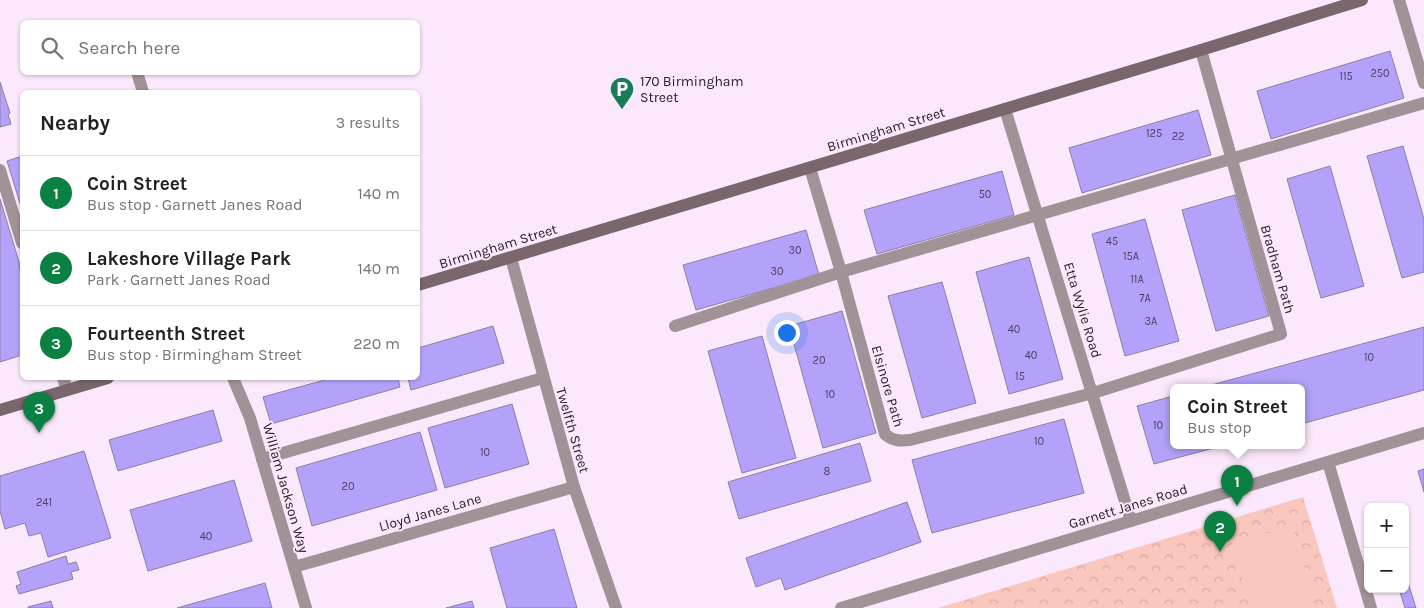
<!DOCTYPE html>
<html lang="en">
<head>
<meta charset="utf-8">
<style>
  :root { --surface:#fff; --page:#f6f6f6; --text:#202124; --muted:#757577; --line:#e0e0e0; --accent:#0b8043 }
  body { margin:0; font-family:Karla,sans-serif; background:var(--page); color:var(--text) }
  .controls { position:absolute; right:15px; bottom:15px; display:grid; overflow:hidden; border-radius:8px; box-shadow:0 1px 4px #0004 }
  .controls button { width:45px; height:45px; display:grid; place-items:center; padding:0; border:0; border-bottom:1px solid var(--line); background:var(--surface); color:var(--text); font:25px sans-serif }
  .you { position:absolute; left:786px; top:332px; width:18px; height:18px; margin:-12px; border:4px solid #fff; border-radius:50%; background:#1a73e8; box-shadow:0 0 0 8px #1a73e833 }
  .badge { display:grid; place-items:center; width:32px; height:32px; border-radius:50%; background:var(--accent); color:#fff; font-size:16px; font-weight:700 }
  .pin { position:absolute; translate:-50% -41px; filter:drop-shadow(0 1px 2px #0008) }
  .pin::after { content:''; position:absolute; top:26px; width:18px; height:15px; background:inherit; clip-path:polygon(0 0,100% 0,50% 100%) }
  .popup { position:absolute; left:1170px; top:384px; width:135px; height:65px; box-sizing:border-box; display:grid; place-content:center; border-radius:8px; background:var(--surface); filter:drop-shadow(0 1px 4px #0005); font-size:16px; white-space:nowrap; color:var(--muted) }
  .popup b { font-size:19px; color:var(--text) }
  .popup::after { content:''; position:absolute; left:50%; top:100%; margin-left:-10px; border:10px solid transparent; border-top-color:var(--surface) }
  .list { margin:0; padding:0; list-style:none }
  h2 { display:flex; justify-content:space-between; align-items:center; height:65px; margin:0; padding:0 20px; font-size:21px }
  h2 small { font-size:16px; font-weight:400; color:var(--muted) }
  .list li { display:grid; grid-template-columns:32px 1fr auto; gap:15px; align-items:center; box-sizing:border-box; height:75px; padding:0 20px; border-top:1px solid var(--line) }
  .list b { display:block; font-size:19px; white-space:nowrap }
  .list p { margin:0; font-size:16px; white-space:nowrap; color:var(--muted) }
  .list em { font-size:16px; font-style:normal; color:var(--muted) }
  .icon { flex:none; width:28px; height:28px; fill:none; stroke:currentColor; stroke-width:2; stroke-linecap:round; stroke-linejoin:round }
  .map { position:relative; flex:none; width:1424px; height:608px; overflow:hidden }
  .search { position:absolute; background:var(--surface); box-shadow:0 1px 4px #0004; left:20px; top:20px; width:400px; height:55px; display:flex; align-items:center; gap:12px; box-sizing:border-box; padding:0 18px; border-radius:8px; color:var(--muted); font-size:19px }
  .panel { position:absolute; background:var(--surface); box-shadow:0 1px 4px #0004; left:20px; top:90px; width:400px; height:290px; border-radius:8px }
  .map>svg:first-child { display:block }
  .park { fill:url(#park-crowns) }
  .garden { fill:#fac7be }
  .building { fill:#b4a2fa; stroke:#87829e }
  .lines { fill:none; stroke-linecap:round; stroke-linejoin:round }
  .lane { stroke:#a19297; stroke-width:12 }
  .street { stroke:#a19297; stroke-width:12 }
  .secondary { stroke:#7b666d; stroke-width:12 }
  .labels { text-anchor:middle; stroke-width:4; stroke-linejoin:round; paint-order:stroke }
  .number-label { font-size:11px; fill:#4c415f }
  .poi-label { font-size:14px; fill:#2a212b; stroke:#fce8fc; text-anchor:start }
  .street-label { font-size:14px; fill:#2a212b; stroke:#fce8fc }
</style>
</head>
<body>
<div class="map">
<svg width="1424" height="608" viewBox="0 0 1424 608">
  <defs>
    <pattern id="park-crowns" width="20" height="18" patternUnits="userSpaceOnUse" patternTransform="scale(1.25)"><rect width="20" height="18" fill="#fac7be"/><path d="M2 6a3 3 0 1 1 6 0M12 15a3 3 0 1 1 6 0" fill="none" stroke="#d6aba3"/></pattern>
  </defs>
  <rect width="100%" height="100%" fill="#fce8fc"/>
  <path class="park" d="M1303 497 1337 608H938Z"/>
  <path class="garden" d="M1292 526 1316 608H1251L1232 543Z"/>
  <g class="building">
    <path d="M1390 51 1404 98 1271 139 1257 91Z"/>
    <path d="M0 82 10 113 8 114 11 124 0 127Z"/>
    <path d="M1198 110 1211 155 1082 193 1069 148Z"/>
    <path d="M1403 146 1424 219V272L1402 278 1367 156Z"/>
    <path d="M22 156V210L7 161Z"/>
    <path d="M1330 166 1364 286 1321 298 1287 179Z"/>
    <path d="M1002 171 1014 215 877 254 864 210Z"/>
    <path d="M1235 195 1269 316 1216 331 1182 210Z"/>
    <path d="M0 199 20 265H19L22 278V355L0 362Z"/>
    <path d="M1145 219 1179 341 1125 356 1092 234Z"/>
    <path d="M806 230 819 275 696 310 683 265Z"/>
    <path d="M1029 257 1063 379 1009 394 976 272Z"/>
    <path d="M942 282 976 403 922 418 888 296Z"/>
    <path d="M842 311 876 433 823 448 789 326Z"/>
    <path d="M493 326 504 363 411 390 408 378H418V348Z"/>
    <path d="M1424 327V390L1301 424V387H1204Z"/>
    <path d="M762 336 796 458 742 473 708 351Z"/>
    <path d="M332 378H398L400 387 271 424 263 397Z"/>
    <path d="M1173 396V445H1225L1154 464 1137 406Z"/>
    <path d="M512 404 529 464 445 488 428 428Z"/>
    <path d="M213 410 222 441 118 471 109 440Z"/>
    <path d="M1064 419 1084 493 932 533 912 460Z"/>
    <path d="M420 432 437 490 312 526 296 468Z"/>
    <path d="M860 443 871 481 739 519 728 482Z"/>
    <path d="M84 451 111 538 48 557 41 533 29 536 25 523 5 529 0 511V476Z"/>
    <path d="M1424 469V492L1418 471Z"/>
    <path d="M234 480 252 541 148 571 130 510Z"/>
    <path d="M907 502 921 542 785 590 781 578 756 587 746 558Z"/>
    <path d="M554 529 577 608H507L490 548Z"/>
    <path d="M66 556 68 564 76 562 79 570 71 572 73 579 19 594 16 586 21 584 17 572Z"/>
    <path d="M1405 573 1416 608H1405L1399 589H1405Z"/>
    <path d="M265 583 272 608H177Z"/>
    <path d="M51 601 53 608H28V607Z"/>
    <path d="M472 601 474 608H446Z"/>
  </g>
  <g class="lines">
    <g class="lane">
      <path d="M0 170 22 243"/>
      <path d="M675 326 841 272 1424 103"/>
      <path d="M63 378 67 390"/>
      <path d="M262 459 543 378"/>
    </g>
    <g class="street">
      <path d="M1399 0 1424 83"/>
      <path d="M137 72 143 92"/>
      <path d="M1005 109 1131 521"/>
      <path d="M810 168 841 272 885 434C892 441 900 441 910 440L1093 393 1281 334 1201 50"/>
      <path d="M511 258 574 487 616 608"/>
      <path d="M233 378 250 418 306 608"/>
      <path d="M1328 462 1371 608"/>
      <path d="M294 567 574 487"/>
      <path d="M841 608 1424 433"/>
    </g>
    <g class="secondary">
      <path d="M418 285 1201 50 1362 0"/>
      <path d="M0 410 108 378"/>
    </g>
  </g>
  <defs>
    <symbol id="parking-pin" viewBox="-11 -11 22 30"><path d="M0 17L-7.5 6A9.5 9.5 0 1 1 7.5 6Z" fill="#187d57" stroke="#fce8fc"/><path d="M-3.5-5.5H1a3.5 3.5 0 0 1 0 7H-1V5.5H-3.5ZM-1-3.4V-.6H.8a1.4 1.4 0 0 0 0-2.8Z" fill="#fff"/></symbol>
  </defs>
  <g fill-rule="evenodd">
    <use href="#parking-pin" x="608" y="75" width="28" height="38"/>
  </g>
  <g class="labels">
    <g class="number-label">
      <text x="1380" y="77">250</text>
      <text x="1346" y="80">115</text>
      <text x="1154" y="137">125</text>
      <text x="1178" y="140">22</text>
      <text x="985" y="198">50</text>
      <text x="1112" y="245">45</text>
      <text x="795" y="254">30</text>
      <text x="1131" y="260">15A</text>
      <text x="777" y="275">30</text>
      <text x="1137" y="283">11A</text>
      <text x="1145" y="302">7A</text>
      <text x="1151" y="325">3A</text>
      <text x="1014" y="333">40</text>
      <text x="1031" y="359">40</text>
      <text x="1369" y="361">10</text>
      <text x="819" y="364">20</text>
      <text x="1020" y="380">15</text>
      <text x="830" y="398">10</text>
      <text x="1158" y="429">10</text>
      <text x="1039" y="445">10</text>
      <text x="485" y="456">10</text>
      <text x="827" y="475">8</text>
      <text x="348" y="490">20</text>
      <text x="44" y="506">241</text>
      <text x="206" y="540">40</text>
    </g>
    <g class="poi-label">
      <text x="640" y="86">170 Birmingham<tspan x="640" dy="16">Street</tspan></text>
    </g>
    <g class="street-label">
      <text transform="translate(886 129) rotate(-17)" y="5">Birmingham Street</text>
      <text transform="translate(498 246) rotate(-17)" y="5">Birmingham Street</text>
      <text transform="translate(1278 269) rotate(74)" y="5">Bradham Path</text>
      <text transform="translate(1083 310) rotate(73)" y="5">Etta Wylie Road</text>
      <text transform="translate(888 386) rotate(74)" y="5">Elsinore Path</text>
      <text transform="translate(573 430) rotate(74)" y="5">Twelfth Street</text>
      <text transform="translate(286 488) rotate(74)" y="5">William Jackson Way</text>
      <text transform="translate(1128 506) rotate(-17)" y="5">Garnett Janes Road</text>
      <text transform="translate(430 512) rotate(-16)" y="5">Lloyd Janes Lane</text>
    </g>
  </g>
</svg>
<div class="controls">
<button>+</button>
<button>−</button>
</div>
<div class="you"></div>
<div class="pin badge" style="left:1237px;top:506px">1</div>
<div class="popup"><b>Coin Street</b>Bus stop</div>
<div class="pin badge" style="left:1220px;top:552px">2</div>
<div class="pin badge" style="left:39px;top:433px">3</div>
<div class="search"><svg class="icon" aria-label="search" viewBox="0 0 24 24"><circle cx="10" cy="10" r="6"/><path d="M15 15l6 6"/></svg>Search here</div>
<section class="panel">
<h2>Nearby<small>3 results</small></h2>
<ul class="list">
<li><span class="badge">1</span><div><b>Coin Street</b><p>Bus stop · Garnett Janes Road</p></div><em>140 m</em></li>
<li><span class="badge">2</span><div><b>Lakeshore Village Park</b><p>Park · Garnett Janes Road</p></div><em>140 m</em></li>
<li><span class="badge">3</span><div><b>Fourteenth Street</b><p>Bus stop · Birmingham Street</p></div><em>220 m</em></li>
</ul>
</section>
</div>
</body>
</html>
